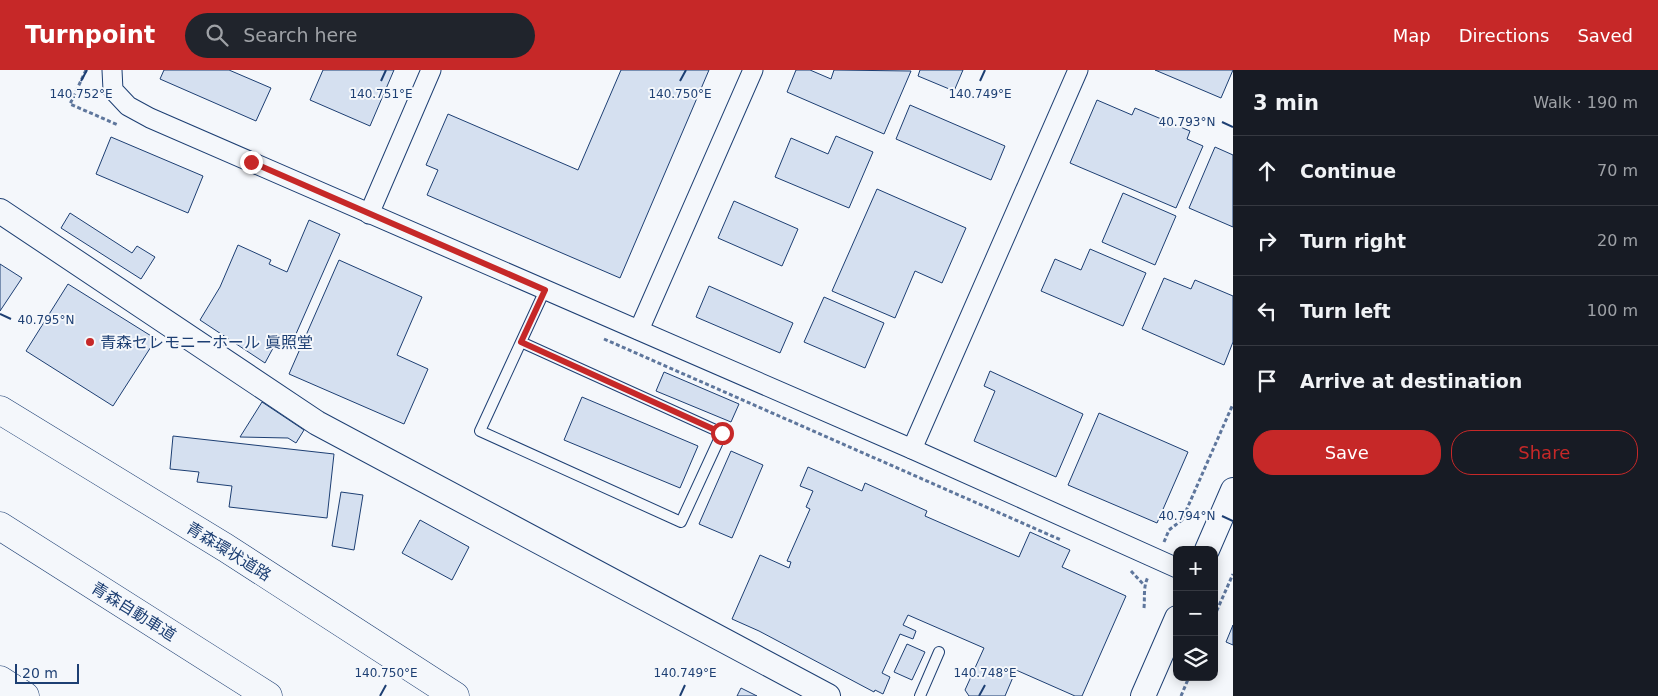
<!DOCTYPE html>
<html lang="en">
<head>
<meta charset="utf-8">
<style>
  :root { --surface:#171b24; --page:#20242c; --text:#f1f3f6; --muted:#9ea1a6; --line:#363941; --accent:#c62828 }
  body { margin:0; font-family:"DejaVu Sans","Noto Sans JP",sans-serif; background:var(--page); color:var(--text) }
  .controls { position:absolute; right:15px; bottom:15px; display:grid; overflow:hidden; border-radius:10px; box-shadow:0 2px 12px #0003 }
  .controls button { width:45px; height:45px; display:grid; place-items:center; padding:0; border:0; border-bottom:1px solid var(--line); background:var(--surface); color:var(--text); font:25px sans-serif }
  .scale { position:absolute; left:15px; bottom:12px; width:64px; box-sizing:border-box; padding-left:5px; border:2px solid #1d3f73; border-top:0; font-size:14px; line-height:18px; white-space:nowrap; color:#1d3f73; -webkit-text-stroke:4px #f4f7fb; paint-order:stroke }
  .stop { position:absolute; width:15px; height:15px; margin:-11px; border:4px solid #c62828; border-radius:50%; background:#fff }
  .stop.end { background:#c62828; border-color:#fff; box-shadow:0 1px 5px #0008 }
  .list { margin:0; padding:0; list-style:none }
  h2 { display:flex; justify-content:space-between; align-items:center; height:65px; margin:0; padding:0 20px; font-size:21px }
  h2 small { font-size:16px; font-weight:400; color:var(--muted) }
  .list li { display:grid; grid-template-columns:32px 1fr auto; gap:15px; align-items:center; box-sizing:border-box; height:70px; padding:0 20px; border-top:1px solid var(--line) }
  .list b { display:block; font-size:19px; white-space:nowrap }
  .list em { font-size:16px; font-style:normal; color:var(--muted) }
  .actions { display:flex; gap:10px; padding:15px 20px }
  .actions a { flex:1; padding:11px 0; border:1px solid var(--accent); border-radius:20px; text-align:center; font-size:18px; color:var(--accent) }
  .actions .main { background:var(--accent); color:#fff }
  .icon { flex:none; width:28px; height:28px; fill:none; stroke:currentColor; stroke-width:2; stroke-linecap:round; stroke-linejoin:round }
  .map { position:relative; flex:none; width:1233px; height:626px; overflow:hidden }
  header { display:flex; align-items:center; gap:30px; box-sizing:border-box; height:70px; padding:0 25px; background:var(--accent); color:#fff }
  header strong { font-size:24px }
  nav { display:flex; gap:28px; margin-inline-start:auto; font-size:18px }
  .search { width:350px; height:45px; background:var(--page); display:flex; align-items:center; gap:12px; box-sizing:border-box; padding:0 18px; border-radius:28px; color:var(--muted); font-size:19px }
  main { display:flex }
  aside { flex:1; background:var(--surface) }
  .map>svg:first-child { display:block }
  .building { fill:#d5e0f0; stroke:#1d3f73 }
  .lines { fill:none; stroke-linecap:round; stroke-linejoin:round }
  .service-casing { stroke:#1d3f73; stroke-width:12 }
  .minor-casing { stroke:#1d3f73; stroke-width:21 }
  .tertiary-casing { stroke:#1d3f73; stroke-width:26 }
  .trunk-casing { stroke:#1d3f73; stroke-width:29 }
  .motorway-casing { stroke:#1d3f73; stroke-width:29 }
  .path { stroke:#5e769c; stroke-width:3; stroke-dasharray:4 2.5; stroke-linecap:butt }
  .service { stroke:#f4f7fb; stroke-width:10 }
  .minor { stroke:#f4f7fb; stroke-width:19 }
  .tertiary { stroke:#f4f7fb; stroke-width:24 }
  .trunk { stroke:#f4f7fb; stroke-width:28 }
  .motorway { stroke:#f4f7fb; stroke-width:28 }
  .route { stroke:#c62828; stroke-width:6 }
  .ticks { fill:none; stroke:#1d3f73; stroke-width:2 }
  .poi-dot { fill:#c62828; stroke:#f4f7fb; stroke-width:2 }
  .labels { text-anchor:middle; stroke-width:4; stroke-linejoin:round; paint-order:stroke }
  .poi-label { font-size:16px; fill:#1d3f73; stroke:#f4f7fb; text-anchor:start }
  .street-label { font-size:16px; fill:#1d3f73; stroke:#f4f7fb }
  .ticks-label { font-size:12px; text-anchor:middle; fill:#1d3f73; stroke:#f4f7fb; stroke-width:4; stroke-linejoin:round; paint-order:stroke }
</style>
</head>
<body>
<header>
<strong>Turnpoint</strong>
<div class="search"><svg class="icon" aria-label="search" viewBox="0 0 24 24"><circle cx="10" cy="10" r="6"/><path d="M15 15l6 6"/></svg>Search here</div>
<nav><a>Map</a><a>Directions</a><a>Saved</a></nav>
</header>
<main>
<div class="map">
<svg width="1233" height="626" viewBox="0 0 1233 626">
  <rect width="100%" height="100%" fill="#f4f7fb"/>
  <g class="building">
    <path d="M164 0H229L271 18 256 51 160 9Z"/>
    <path d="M323 0H394L370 56 310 30Z"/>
    <path d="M621 0H709L620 208 427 125 438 100 426 95 448 44 578 100Z"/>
    <path d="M796 0H810L831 9 834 0 911 1 884 64 787 22Z"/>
    <path d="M920 0H963L954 21 918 6Z"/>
    <path d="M1155 0H1233L1221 28Z"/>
    <path d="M1097 30 1132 45 1135 38 1190 61 1187 69 1203 76 1176 138 1070 93Z"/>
    <path d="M910 35 1005 76 991 110 896 69Z"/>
    <path d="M836 66 873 82 849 138 775 107 791 68 828 84Z"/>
    <path d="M111 67 203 106 188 143 96 104Z"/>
    <path d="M1215 77 1233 85V157L1189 138Z"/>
    <path d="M877 119 966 158 942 213 915 201 895 248 832 221Z"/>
    <path d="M1123 123 1176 146 1155 195 1102 172Z"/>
    <path d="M734 131 798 159 782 196 718 168Z"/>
    <path d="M70 143 132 183 137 176 155 187 141 209 61 158Z"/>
    <path d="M309 150 340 164 292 273 279 267 265 293 200 250 220 217 238 175 271 190 269 194 287 202Z"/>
    <path d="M1090 179 1146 203 1123 256 1041 221 1055 189 1081 200Z"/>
    <path d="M339 190 422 227 397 285 428 299 404 354 289 304Z"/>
    <path d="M0 194 22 208 0 241Z"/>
    <path d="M1164 208 1191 219 1195 210 1233 226V272L1224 295 1142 259Z"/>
    <path d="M68 214 156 269 113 336 26 281Z"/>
    <path d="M709 216 793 253 780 283 696 247Z"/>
    <path d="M824 227 884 253 865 298 804 272Z"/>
    <path d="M990 301 1083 344 1056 407 974 371 995 321 984 316Z"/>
    <path d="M664 302 739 334 731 352 656 321Z"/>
    <path d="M582 327 698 376 680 418 564 370Z"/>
    <path d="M262 332 304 360 296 373 288 368 240 367Z"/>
    <path d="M1099 343 1188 382 1157 453 1068 415Z"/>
    <path d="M173 366 334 384 327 448 229 437 232 416 197 412 199 402 170 399Z"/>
    <path d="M731 381 763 395 732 468 699 454Z"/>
    <path d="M808 397 862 421 865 413 927 441 925 446 1019 487 1030 462 1070 480 1062 497 1126 526 1082 626H1075L1016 600 1005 626H969L965 620 984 578 908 545 903 555 916 561 913 569 900 564 882 603 890 607 883 624 875 620 874 622 759 561 732 549 760 485 789 498 791 492 787 491 810 439 806 437 813 421 800 416Z"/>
    <path d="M341 422 363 425 354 480 332 476Z"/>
    <path d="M420 450 469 477 452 510 402 483Z"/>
    <path d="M1233 555V575L1226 572Z"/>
    <path d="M907 574 925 582 912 610 894 602Z"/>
    <path d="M741 618 757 626H737Z"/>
  </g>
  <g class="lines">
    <defs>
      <g id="service">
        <path d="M521 272 480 361 681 452 722 363 521 272 545 220"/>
        <path d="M920 626 939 582"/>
      </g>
      <g id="minor">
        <path d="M112 0 113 20 128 36 150 48 912 379 1177 498"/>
        <path d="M369 144 431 0"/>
        <path d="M639 260 753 0"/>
        <path d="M912 379 1078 0"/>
      </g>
      <g id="tertiary">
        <path d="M0 141 317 353 828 626"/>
        <path d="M1207 480 1233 420"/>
        <path d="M1143 626 1177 548"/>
      </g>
      <g id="trunk">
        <path d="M0 340 226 478 455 626"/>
        <path d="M0 610 25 626"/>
      </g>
      <path id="motorway" d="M0 456 268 626"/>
    </defs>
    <use href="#service" class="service-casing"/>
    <use href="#minor" class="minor-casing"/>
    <use href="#tertiary" class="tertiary-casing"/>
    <use href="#trunk" class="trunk-casing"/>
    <use href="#motorway" class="motorway-casing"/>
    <g class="path">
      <path d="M86 0 70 34 118 55"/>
      <path d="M604 269 1061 470"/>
      <path d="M1164 472 1169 460 1182 450 1233 334"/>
      <path d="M1131 501 1144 515"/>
      <path d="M1144 538C1145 527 1143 517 1148 507"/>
      <path d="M1214 547 1233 504"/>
      <path d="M1181 626 1189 607"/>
    </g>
    <use href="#service" class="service"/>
    <use href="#minor" class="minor"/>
    <use href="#tertiary" class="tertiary"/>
    <use href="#trunk" class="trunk"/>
    <use href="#motorway" class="motorway"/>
  </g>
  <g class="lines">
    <path class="route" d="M251 92 545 220 521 272 722 363"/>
  </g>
  <path class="ticks" d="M81 11 87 0M381 11 386 0M680 11 686 0M980 11 985 0M1222 52 1233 57M0 244 11 249M1222 446 1233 451M380 626 386 615M680 626 685 615M979 626 985 615"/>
  <circle class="poi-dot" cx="90" cy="272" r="5"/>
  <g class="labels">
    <g class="poi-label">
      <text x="100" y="278">青森セレモニーホール 眞照堂</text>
    </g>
    <g class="street-label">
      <text transform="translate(229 481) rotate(32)" y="6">青森環状道路</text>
      <text transform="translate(134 541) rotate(32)" y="6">青森自動車道</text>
    </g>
  </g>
  <g class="ticks-label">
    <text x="81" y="28">140.752°E</text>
    <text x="381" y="28">140.751°E</text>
    <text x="680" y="28">140.750°E</text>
    <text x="980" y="28">140.749°E</text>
    <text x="1187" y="56">40.793°N</text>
    <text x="46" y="254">40.795°N</text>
    <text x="1187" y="450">40.794°N</text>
    <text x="386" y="607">140.750°E</text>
    <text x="685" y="607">140.749°E</text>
    <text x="985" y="607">140.748°E</text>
  </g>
</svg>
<div class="controls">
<button>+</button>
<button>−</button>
<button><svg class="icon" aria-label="layers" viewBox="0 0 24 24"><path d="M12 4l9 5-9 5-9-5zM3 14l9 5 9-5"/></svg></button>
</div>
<div class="scale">20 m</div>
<div class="stop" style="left:722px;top:363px"></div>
<div class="stop end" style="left:251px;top:92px"></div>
</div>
<aside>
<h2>3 min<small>Walk · 190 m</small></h2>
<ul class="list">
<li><svg class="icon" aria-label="ahead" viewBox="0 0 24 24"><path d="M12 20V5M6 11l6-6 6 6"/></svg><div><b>Continue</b></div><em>70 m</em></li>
<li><svg class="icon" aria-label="right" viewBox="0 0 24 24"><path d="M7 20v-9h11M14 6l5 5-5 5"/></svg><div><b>Turn right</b></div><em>20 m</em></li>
<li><svg class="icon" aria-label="left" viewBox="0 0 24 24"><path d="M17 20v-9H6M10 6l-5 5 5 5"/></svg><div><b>Turn left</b></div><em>100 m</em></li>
<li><svg class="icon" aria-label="arrive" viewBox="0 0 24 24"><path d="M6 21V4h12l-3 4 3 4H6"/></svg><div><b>Arrive at destination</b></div></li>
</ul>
<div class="actions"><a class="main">Save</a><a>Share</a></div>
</aside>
</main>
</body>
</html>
